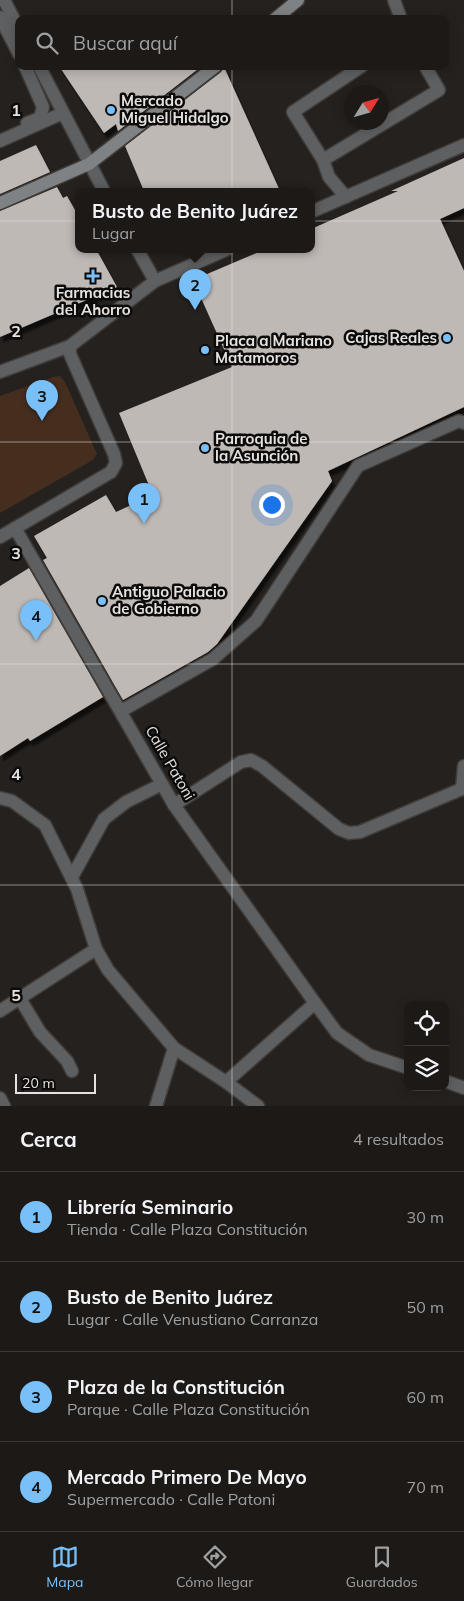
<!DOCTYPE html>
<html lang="es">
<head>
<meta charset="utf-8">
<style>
  :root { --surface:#1c1916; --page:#25221f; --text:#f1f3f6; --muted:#a0a0a1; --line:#3a3835; --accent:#79bff8 }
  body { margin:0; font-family:Mulish,sans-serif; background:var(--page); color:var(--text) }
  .controls { position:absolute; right:15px; bottom:15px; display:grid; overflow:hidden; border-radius:10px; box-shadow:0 2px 12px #0003 }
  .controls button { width:45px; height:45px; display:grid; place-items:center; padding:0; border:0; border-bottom:1px solid var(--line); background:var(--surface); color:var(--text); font:25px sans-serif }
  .compass { position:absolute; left:344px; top:85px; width:45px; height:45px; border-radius:50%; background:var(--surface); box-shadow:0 2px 12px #0003; rotate:53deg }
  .scale { position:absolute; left:15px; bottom:12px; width:81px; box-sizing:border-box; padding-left:5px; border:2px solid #e5e2e1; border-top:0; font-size:14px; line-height:18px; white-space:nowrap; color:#e5e2e1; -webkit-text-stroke:4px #0d0b0a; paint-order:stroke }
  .you { position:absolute; left:271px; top:504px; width:18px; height:18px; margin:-12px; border:4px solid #fff; border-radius:50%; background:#1a73e8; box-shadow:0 0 0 8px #1a73e833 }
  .badge { display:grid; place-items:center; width:32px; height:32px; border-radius:50%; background:var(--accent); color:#111; font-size:16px; font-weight:700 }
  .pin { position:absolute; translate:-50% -41px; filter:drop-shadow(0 1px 2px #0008) }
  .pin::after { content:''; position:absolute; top:26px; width:18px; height:15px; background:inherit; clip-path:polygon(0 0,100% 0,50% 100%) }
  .popup { position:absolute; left:75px; top:188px; width:240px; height:65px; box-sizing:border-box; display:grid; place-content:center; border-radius:10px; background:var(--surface); filter:drop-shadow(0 1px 4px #0005); font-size:16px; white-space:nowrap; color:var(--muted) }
  .popup b { font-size:19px; color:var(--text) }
  .popup::after { content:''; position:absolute; left:50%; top:100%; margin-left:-10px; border:10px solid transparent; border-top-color:var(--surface) }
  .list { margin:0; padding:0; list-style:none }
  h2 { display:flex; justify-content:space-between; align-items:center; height:65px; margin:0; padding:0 20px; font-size:21px }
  h2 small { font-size:16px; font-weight:400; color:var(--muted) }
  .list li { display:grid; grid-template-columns:32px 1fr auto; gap:15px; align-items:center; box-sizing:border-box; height:90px; padding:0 20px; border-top:1px solid var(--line) }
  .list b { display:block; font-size:19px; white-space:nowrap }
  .list p { margin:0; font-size:16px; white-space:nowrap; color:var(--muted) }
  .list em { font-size:16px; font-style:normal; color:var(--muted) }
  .icon { flex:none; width:28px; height:28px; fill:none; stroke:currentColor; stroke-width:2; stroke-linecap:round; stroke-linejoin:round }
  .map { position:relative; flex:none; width:464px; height:1106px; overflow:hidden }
  .search { position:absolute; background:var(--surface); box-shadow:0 2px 12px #0003; left:15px; right:15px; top:15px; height:55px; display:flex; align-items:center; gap:12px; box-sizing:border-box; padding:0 18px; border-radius:10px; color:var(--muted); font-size:19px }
  .sheet { height:425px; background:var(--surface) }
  nav { display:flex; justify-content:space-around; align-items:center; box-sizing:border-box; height:70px; border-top:1px solid var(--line); background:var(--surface); font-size:14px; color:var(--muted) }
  nav a { display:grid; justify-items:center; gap:2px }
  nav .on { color:var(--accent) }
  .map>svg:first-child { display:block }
  .green { fill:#462e1f }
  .building { fill:#bfb9b6; filter:url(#shadow) }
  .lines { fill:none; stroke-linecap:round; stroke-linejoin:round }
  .service-casing { stroke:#403c39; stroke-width:15 }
  .minor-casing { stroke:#403c39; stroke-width:15 }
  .secondary-casing { stroke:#403c39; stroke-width:15 }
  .service { stroke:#5d5f61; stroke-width:12 }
  .minor { stroke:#5d5f61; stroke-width:12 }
  .secondary { stroke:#7f8284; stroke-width:12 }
  .grid { fill:none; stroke:#e5e2e1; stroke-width:1; stroke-opacity:0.55 }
  .poi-dot { fill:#79bff8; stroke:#0d0b0a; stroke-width:2 }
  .labels { text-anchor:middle; stroke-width:5; stroke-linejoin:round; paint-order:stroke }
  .poi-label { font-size:15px; font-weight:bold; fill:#e5e2e1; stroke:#0d0b0a; text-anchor:start }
  .street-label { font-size:15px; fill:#e5e2e1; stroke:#0d0b0a }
  .grid-label { font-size:16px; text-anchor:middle; font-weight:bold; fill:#e5e2e1; stroke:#0d0b0a; stroke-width:5; stroke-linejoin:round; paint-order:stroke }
</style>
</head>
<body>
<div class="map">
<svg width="464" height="1106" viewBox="0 0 464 1106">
  <defs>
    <filter id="shadow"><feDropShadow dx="3" dy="5.5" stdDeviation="1" flood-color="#0009"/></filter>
  </defs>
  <rect width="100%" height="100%" fill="#25211e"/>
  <path class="green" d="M60 376 65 382 97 454 93 460 0 513V396L53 377Z"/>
  <g class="building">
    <path d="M59 66H202L118 131 116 124 104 133Z"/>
    <path d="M224 67 280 191H144L125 146 221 72Z"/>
    <path d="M36 145 50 172 0 194V161Z"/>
    <path d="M464 158V208L440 219 464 271V407L328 471 332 481 217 644 208 652 123 700 43 560 47 558 34 536 106 495 116 512 153 495 119 413 232 367 193 280 266 249H311V229L398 191H391Z"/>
    <path d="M57 187 63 198 67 196 79 217V249H96L117 287 0 337V211Z"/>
    <path d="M29 568 103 697 30 741 28 738 0 756V586Z"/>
  </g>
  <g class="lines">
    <defs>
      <g id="service">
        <path d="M394 0 401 19"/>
        <path d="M0 17 19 54"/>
        <path d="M25 66 43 107 40 118 27 123"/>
        <path d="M323 160 439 90 425 66"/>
        <path d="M346 197 329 177 323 160 293 112 362 66"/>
        <path d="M121 711 213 659 256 621 358 466 459 421 464 423"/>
        <path d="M462 789 464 766"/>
        <path d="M0 798 12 801 45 825 77 889 96 949 108 970 174 1048 226 1082"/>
        <path d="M174 805 241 762 251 760 262 766 339 829 349 833 360 832 464 788"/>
        <path d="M72 877 104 819 126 802 162 784"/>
        <path d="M0 1098 4 1106"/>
        <path d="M156 1106 174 1048"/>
      </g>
      <g id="minor">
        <path d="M4 0 19 29"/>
        <path d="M39 66 104 191"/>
        <path d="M0 141 63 113"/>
        <path d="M311 212 464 145"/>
        <path d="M137 249 155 281"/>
        <path d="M0 372 70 346 155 281 228 249"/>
        <path d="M15 528 174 805 315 1003 337 1033 369 1055 408 1068"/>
        <path d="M0 537 111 472 116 463 114 454 70 354V346"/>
        <path d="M19 997 40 1032 67 1061 72 1071"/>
        <path d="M0 1011 96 949"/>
        <path d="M445 1081 464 1088"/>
        <path d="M258 1106 226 1082 315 1003"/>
      </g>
      <g id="secondary">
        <path d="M275 19 298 0"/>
        <path d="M0 203 89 164 216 66"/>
      </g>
    </defs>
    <use href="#service" class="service-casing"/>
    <use href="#minor" class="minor-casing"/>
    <use href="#secondary" class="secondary-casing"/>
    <use href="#service" class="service"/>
    <use href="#minor" class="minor"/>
    <use href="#secondary" class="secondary"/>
  </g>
  <path class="grid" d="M232 0V19M232 66V1106M0 221H464M0 442H464M0 664H464M0 885H464"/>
  <g class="poi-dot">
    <circle cx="111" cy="110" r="5"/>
    <path d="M90.5 268.5h5v5h5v5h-5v5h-5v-5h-5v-5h5z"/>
    <circle cx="447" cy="338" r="5"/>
    <circle cx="205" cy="350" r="5"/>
    <circle cx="205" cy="448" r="5"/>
    <circle cx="102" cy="601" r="5"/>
  </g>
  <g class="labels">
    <g class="poi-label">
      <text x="121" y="106">Mercado<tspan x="121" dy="17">Miguel Hidalgo</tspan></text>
      <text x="93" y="298" text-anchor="middle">Farmacias<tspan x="93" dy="17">del Ahorro</tspan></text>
      <text x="437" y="343" text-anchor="end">Cajas Reales</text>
      <text x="215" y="346">Placa a Mariano<tspan x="215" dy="17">Matamoros</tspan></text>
      <text x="215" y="444">Parroquia de<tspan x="215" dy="17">la Asunción</tspan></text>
      <text x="112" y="597">Antiguo Palacio<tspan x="112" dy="17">de Gobierno</tspan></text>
    </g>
    <g class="street-label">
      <text transform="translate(170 763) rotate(60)" y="5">Calle Patoni</text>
    </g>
  </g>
  <g class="grid-label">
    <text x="16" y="116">1</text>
    <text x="16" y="337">2</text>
    <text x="16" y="559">3</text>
    <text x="16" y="780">4</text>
    <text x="16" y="1001">5</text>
  </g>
</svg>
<div class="controls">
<button><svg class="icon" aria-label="locate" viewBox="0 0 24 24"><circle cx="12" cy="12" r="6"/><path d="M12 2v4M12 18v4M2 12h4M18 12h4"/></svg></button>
<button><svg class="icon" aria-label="layers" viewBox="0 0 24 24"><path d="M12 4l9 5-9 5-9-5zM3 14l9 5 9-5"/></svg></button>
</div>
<svg class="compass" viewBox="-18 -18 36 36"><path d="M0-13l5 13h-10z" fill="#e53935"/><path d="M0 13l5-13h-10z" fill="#a0a0a1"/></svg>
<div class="scale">20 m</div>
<div class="you"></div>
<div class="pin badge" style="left:144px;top:524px">1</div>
<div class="pin badge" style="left:195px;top:310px">2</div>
<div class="popup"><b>Busto de Benito Juárez</b>Lugar</div>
<div class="pin badge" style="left:42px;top:421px">3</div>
<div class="pin badge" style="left:36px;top:641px">4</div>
<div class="search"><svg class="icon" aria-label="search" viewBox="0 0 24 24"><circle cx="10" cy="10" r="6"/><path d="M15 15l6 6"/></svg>Buscar aquí</div>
</div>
<section class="sheet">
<h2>Cerca<small>4 resultados</small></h2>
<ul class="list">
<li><span class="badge">1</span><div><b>Librería Seminario</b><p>Tienda · Calle Plaza Constitución</p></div><em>30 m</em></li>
<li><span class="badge">2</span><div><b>Busto de Benito Juárez</b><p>Lugar · Calle Venustiano Carranza</p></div><em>50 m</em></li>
<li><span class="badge">3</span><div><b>Plaza de la Constitución</b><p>Parque · Calle Plaza Constitución</p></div><em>60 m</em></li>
<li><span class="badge">4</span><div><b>Mercado Primero De Mayo</b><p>Supermercado · Calle Patoni</p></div><em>70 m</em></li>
</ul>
</section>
<nav>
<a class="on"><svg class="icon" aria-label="map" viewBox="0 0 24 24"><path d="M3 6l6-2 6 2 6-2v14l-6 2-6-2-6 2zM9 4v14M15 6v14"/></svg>Mapa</a>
<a><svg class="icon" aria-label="directions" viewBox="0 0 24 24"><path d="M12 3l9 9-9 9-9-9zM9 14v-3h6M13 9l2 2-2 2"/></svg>Cómo llegar</a>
<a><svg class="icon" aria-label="saved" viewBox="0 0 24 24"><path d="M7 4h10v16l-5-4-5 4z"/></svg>Guardados</a>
</nav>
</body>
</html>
